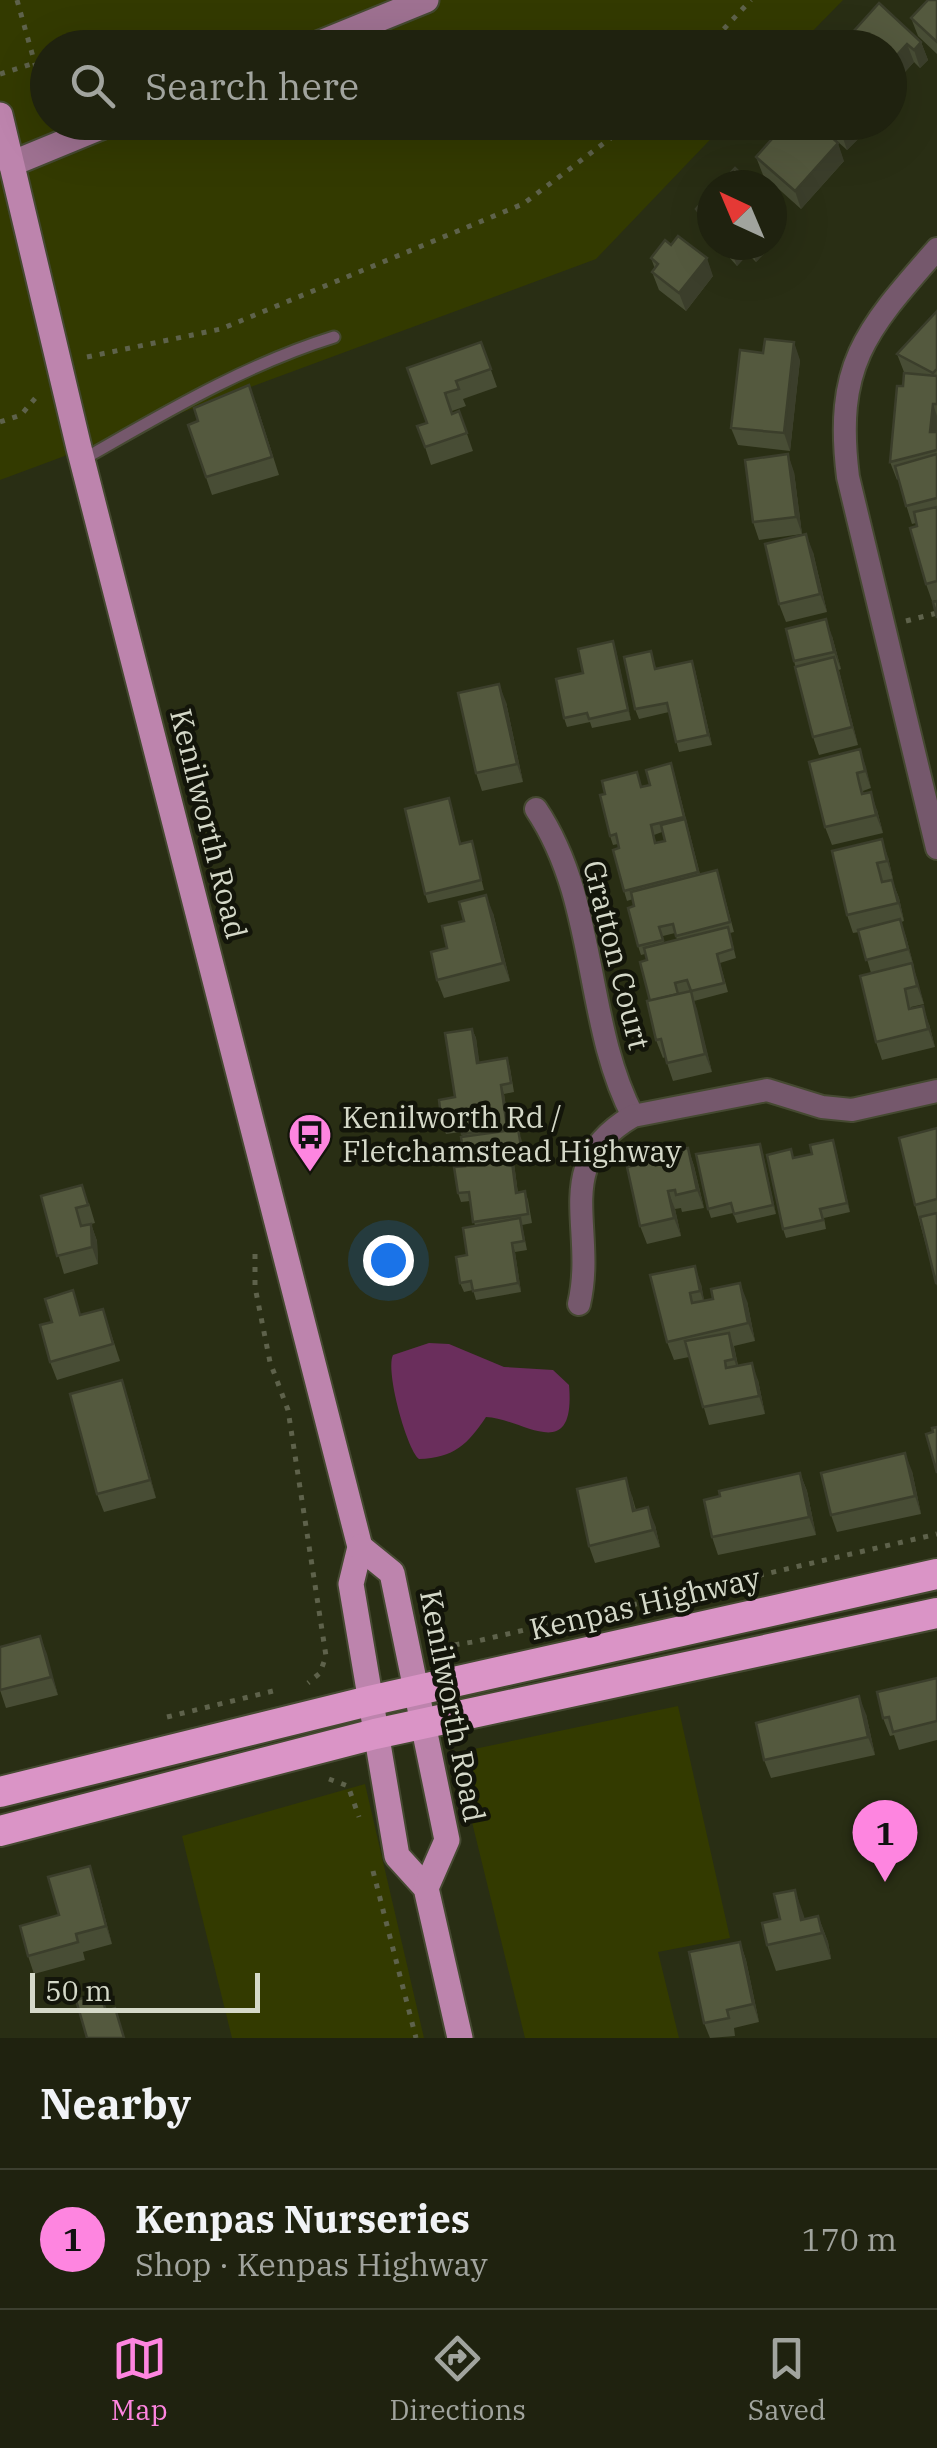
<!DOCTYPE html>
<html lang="en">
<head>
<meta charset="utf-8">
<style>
  :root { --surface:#1f220f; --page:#2c2f1d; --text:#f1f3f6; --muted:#a1a49e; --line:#3c3f2f; --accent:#fe85e0 }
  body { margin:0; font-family:"IBM Plex Serif",serif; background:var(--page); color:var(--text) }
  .compass { position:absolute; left:697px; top:170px; width:90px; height:90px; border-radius:50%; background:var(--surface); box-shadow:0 10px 40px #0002; rotate:316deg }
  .scale { position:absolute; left:30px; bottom:25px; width:230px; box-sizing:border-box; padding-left:10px; border:5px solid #d5d9c9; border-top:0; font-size:28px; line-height:35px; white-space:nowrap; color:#d5d9c9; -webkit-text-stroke:8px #13150a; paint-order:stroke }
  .you { position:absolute; left:388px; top:1260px; width:35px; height:35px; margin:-25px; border:8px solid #fff; border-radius:50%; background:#1a73e8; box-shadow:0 0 0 15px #1a73e833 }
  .badge { display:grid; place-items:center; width:65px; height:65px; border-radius:50%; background:var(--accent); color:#111; font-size:32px; font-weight:700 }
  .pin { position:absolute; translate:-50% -82px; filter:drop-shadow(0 2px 5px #0008) }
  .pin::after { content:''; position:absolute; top:52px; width:35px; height:30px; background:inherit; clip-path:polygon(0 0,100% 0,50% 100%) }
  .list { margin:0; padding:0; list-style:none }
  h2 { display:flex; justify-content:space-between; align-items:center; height:130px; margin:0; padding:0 40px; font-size:42px }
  h2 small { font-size:32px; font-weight:400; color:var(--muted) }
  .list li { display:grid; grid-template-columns:65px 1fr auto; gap:30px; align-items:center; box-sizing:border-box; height:140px; padding:0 40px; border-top:2px solid var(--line) }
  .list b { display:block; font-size:38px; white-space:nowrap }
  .list p { margin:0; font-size:32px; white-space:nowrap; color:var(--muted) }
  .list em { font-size:32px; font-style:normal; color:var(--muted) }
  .icon { flex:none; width:55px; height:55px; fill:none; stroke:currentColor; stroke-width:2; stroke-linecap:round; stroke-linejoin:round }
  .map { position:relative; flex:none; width:937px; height:2038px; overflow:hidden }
  .search { position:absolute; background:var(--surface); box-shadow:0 10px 40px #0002; left:30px; right:30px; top:30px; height:110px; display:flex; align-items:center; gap:25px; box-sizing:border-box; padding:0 35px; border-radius:55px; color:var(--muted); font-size:38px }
  .sheet { height:270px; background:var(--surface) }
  nav { display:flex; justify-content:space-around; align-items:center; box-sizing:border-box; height:140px; border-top:2px solid var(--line); background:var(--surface); font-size:28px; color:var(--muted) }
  nav a { display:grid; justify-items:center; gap:5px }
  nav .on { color:var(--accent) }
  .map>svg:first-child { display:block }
  .green { fill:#333a00 }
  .water { fill:#6a2e5c }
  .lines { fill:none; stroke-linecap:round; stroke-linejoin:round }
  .lane-casing { stroke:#454931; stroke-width:15 }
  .street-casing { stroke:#454931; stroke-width:26 }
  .secondary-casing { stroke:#454931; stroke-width:29 }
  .primary-casing { stroke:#454931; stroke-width:29 }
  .highway-casing { stroke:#454931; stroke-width:34 }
  .path { stroke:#5e624b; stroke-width:5; stroke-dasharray:5 8; stroke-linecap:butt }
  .lane { stroke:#75586c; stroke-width:11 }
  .street { stroke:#75586c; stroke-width:22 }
  .secondary { stroke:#9e7191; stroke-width:25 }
  .primary { stroke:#bd84ad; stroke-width:25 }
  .highway { stroke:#da94c6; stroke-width:30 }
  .wall { fill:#484d35; fill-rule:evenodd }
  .shaded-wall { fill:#3b3e2b }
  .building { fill:#54593e; stroke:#3b3e2b; stroke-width:2.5 }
  .labels { text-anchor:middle; stroke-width:9; stroke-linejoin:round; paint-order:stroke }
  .street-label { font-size:30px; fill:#d5d9c9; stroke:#13150a }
  .poi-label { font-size:30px; fill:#d5d9c9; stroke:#13150a; text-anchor:start }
</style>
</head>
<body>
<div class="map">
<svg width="937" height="2038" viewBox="0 0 937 2038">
  <rect width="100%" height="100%" fill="#292e14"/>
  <g class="green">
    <path d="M0 0H843L797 47 48 48V122L726 123 596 259 0 480Z"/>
    <path d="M678 1706 730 1938 658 1952 679 2038H525L455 1753Z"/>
    <path d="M365 1784 424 2038H232L182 1836Z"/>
  </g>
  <path class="water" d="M429 1343 449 1344 504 1367 553 1370 569 1385C576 1467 522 1418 486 1417 468 1444 454 1458 419 1459 407 1450 385 1371 393 1355Z"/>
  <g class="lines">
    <defs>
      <path id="lane" d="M82 460C163 414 244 365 334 337"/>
      <g id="street">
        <path d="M937 249C866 330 834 364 848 477L937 848"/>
        <path d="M536 809C598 901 584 1023 633 1116"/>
        <path d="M579 1304C597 1226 549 1165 633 1116L767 1090 822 1107 852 1110 937 1091"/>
      </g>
      <g id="secondary">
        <path d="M308 48 426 0"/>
        <path d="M11 164 113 122"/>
      </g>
      <g id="primary">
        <path d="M0 115 79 448 360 1547 351 1584 397 1856 426 1888 460 2038"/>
        <path d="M360 1547 392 1573 447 1840 426 1888"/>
      </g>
      <g id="highway">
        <path d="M0 1792 369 1701 937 1574"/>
        <path d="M0 1831 375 1734 937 1613"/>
      </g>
    </defs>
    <use href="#lane" class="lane-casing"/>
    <use href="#street" class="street-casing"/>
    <use href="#secondary" class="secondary-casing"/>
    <use href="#primary" class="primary-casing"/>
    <use href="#highway" class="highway-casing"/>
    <g class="path">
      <path d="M17 0 37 71 48 76"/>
      <path d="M706 48 751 0"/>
      <path d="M0 74 35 63"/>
      <path d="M87 357 221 329 523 204 632 122"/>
      <path d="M0 422 21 415 37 396"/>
      <path d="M906 621 937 613"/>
      <path d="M255 1254V1287L270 1362 288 1410 326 1656 320 1673 308 1683"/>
      <path d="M433 1634 447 1646 473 1642 937 1534"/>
      <path d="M167 1717 273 1691"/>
      <path d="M329 1779 348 1786 359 1817"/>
      <path d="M373 1871 416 2038"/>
    </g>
    <use href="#lane" class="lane"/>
    <use href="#street" class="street"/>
    <use href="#secondary" class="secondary"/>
    <use href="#primary" class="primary"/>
    <use href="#highway" class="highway"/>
  </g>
  <g class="wall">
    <path d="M937 0V54L918 36 911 18Z"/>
    <path d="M844 42H921L928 60 920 68 914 62 904 73 899 83 902 89 893 99 890 96V48H846Z"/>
    <path d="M816 122H852L858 139 847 150Z"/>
    <path d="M756 157 844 161 801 209 763 175Z"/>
    <path d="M712 193V238L702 227 696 209Z"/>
    <path d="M774 218 781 236 756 262 748 254 737 266 718 245H772Z"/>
    <path d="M651 258 713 276 686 311 659 290 652 272 655 269Z"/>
    <path d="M937 311V600L932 601 926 584 916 523 912 524 898 479 897 480 890 462 903 386 907 373 904 372 897 354Z"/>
    <path d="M481 342 497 387 463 399 466 406 452 411V414L459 411 473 451 431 465 425 447 427 423Z"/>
    <path d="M763 353 800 360 790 451 738 445 731 428Z"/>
    <path d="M256 403 279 475 212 495 188 425Z"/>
    <path d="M794 472 802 534 759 540 753 522Z"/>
    <path d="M813 552 827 612 786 622 779 604Z"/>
    <path d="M832 636 841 669 839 670 858 745 819 755 813 737 794 661Z"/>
    <path d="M613 641 631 720 592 728 590 722 567 727 564 718 583 673Z"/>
    <path d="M651 651 656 669 695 670 712 745 679 752 669 712 639 719 635 709Z"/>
    <path d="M506 702 523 782 482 791 476 773Z"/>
    <path d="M860 749 871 788 863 791 864 794 877 810 883 833 832 845 825 827Z"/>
    <path d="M674 772 700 874 717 870 720 879 734 932 730 933 736 958 720 963 728 992 694 1001 712 1072 673 1081 665 1057 663 1058 656 1040 650 1001 647 960 645 954 641 955 638 946 633 899 627 901 624 891 618 844 613 845 610 836 642 787 650 785ZM662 832 665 841 656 843 654 835ZM675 933 677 940 664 943 663 936Z"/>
    <path d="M452 807 461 844 472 841 484 890 428 903 425 894Z"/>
    <path d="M832 851 888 857 893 879 884 881 892 880 899 898 904 921 901 922 906 937 914 967 913 968 924 1004 911 1007V1008L929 1024 935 1047 882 1060 876 1042 871 973 859 932 853 933 847 915Z"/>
    <path d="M493 913 510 981 444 998 437 980 447 948Z"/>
    <path d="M472 1029 476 1038 479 1063 507 1058 510 1068 514 1092 504 1094 510 1130 521 1138 525 1161 514 1163 518 1193 525 1191 528 1200 532 1223 522 1225 527 1250 515 1252 521 1292 476 1300 473 1290 464 1292 460 1283 475 1226 470 1201 461 1202 458 1193 465 1166 463 1137 461 1132 446 1134 442 1125 455 1097Z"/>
    <path d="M937 1128V1286L915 1205Z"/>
    <path d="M833 1140 850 1212 824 1218 826 1229 786 1238 783 1229 794 1158 812 1154Z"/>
    <path d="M760 1144 776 1214 737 1223 733 1213 711 1218 708 1209Z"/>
    <path d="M688 1148 694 1166 704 1208 682 1212 681 1208 675 1209 681 1236 647 1244 640 1226 668 1158Z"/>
    <path d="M41 1196 89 1203 95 1223 91 1224 97 1241 98 1264 64 1274Z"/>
    <path d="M650 1275 701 1284 704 1301H747L755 1341 734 1346 738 1365 758 1380 765 1414 709 1425 689 1357 674 1360 667 1342Z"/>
    <path d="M103 1309 120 1361 57 1380 50 1362 81 1315Z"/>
    <path d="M128 1398 156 1498 104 1512 97 1494Z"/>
    <path d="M912 1471 921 1514 837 1532 831 1515Z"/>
    <path d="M800 1473 807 1491 816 1535 718 1555 712 1537Z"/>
    <path d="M632 1496 636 1510 655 1525 660 1547 595 1563 589 1546Z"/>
    <path d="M40 1636 58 1695 6 1708 0 1690Z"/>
    <path d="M937 1678V1740L899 1750 894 1735 890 1736 883 1718Z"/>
    <path d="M866 1714 875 1755 771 1778 764 1760Z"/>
    <path d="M96 1884 112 1944 83 1952 85 1960 34 1974 28 1956 59 1915Z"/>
    <path d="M818 1916 828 1942 831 1959 776 1971 767 1945 805 1919Z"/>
    <path d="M740 1942 746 1960 759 2022 734 2028 735 2036 710 2038 704 2023Z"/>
  </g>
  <g class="shaded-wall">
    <path d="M921 42 928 60 920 68 914 50Z"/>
    <path d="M907 44 914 62 904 73 899 83 902 89 893 99 890 89 891 68 897 55Z"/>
    <path d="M850 122H852L858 139 847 150 841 132Z"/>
    <path d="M838 143 844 161 801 209 795 191Z"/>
    <path d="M774 218 781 236 756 262 750 245H772V220Z"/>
    <path d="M733 245H745L748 254 737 266 730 248Z"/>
    <path d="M707 258 713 276 686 311 679 293Z"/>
    <path d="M794 342 800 360 790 451 784 433Z"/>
    <path d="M933 404 937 416V450L930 432Z"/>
    <path d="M788 454 794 472 802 534 796 517Z"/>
    <path d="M806 534 813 552 827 612 820 594Z"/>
    <path d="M826 619 832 636 841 669 834 652Z"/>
    <path d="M613 641 616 650 631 720 628 710Z"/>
    <path d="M834 657 840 675 858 745 852 727Z"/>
    <path d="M692 661 695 670 712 745 708 735Z"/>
    <path d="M499 684 506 702 523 782 517 764Z"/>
    <path d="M860 749 866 767 871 788 865 771Z"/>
    <path d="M871 792 877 810 883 833 876 815Z"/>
    <path d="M882 839 888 857 893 879 887 861Z"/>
    <path d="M892 880 899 898 904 921 898 903Z"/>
    <path d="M486 895 493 913 510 981 503 963Z"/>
    <path d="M900 919 906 937 914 967 908 949Z"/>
    <path d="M912 963 918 981 924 1004 917 986Z"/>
    <path d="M691 991 697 1009 712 1072 705 1054Z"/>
    <path d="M923 1006 929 1024 935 1047 928 1029Z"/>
    <path d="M472 1029 476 1038 481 1072 477 1063Z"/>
    <path d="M501 1085 504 1094 510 1136 507 1127Z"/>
    <path d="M833 1140 836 1149 850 1212 847 1203Z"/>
    <path d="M760 1144 763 1153 776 1214 773 1205Z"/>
    <path d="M688 1148 694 1166 704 1208 697 1190Z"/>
    <path d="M511 1154 514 1163 519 1202 516 1193Z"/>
    <path d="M668 1191 675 1209 681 1236 674 1218Z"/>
    <path d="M91 1224 97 1241 98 1264 92 1247Z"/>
    <path d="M512 1243 515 1252 521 1292 518 1283Z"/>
    <path d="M695 1266 701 1284 706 1309 700 1291Z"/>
    <path d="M740 1283 747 1301 755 1341 748 1323Z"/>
    <path d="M729 1333 735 1351 740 1377 734 1359Z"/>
    <path d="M752 1363 758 1380 765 1414 759 1396Z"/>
    <path d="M122 1380 128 1398 156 1498 150 1480Z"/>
    <path d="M905 1453 912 1471 921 1514 915 1496Z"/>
    <path d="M800 1473 807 1491 816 1535 809 1517Z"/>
    <path d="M626 1478 632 1496 639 1529 633 1511Z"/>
    <path d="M648 1507 655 1525 660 1547 653 1530Z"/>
    <path d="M40 1636 47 1654 58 1695 51 1677Z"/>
    <path d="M859 1696 866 1714 875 1755 868 1737Z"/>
    <path d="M90 1866 96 1884 112 1944 106 1926Z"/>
    <path d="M795 1890 804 1916 809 1936 801 1920Z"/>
    <path d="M818 1916 828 1942 831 1959 822 1933Z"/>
    <path d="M740 1942 746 1960 759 2022 753 2004Z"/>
  </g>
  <g class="building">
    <path d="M928 0H937V42L911 18Z"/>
    <path d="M879 3 921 42 914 50 907 44 897 55 891 68 895 72 890 78V48H850L844 42Z"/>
    <path d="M787 122H815L838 143 795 191 756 157Z"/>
    <path d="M830 122H850L841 132Z"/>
    <path d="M735 168 748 181 753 176 762 185H721L720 184Z"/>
    <path d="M711 192 712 193V227L696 209Z"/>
    <path d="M678 236 707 258 679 293 652 272 658 264 651 258 665 240 671 245Z"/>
    <path d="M937 311V369L933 373 897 354Z"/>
    <path d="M765 339 794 342 784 433 731 428 740 350 763 353Z"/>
    <path d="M481 342 491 369 456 381 459 389 445 393 452 414 459 411 467 433 425 447 417 426 427 423 407 368Z"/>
    <path d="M904 373 937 376V404H933L930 432H937V450L890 462 897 386H903Z"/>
    <path d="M249 385 272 457 206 477 188 425 198 421 194 408Z"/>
    <path d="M788 454 796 517 753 522 745 460Z"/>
    <path d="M937 454V498L906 506 895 466Z"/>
    <path d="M937 507V581L926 584 910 528 917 526 914 512Z"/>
    <path d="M806 534 820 594 779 604 765 544Z"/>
    <path d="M937 601V618L933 602Z"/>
    <path d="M826 619 834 652 794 661 786 629Z"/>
    <path d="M613 641 628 710 589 719 587 713 564 718 556 679 583 673 578 649Z"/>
    <path d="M651 651 655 669 692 661 708 735 676 742 667 703 635 709 624 657Z"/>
    <path d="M834 657 852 727 813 737 795 667Z"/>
    <path d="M499 684 517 764 476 773 458 693Z"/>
    <path d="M860 749 865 771 857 773 859 782 862 794 871 792 876 815 825 827 809 762Z"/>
    <path d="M671 763 684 817 651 825 655 843 665 841 661 825 685 819 698 872 624 891 613 850 619 848 616 834 610 836 600 795 605 794 602 781 637 772 641 787 650 785 646 770Z"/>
    <path d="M449 798 460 844 472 841 481 880 425 894 405 809Z"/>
    <path d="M882 839 887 861 877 863 880 874 882 882 892 880 898 903 847 915 832 851Z"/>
    <path d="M717 870 730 922 676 936 673 924 659 927 663 940 638 946 628 908 634 906 631 892Z"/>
    <path d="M486 895 503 963 437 980 431 952 447 948 442 926 464 921 459 902Z"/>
    <path d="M900 919 908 949 866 960 858 930Z"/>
    <path d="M728 927 733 949 717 954 724 983 691 991 687 980 675 983 678 994 650 1001 640 962 647 960 644 948Z"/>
    <path d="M912 963 917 986 905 989 909 1009 923 1006 928 1029 876 1042 860 976Z"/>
    <path d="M691 991 705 1054 667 1063 661 1039 656 1040 647 1001Z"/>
    <path d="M472 1029 477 1063 507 1058 511 1083 501 1085 507 1127 462 1134 460 1123 442 1125 439 1100 455 1097 445 1033Z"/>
    <path d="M937 1128V1199L915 1205 899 1138Z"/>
    <path d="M518 1129 522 1152 511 1154 516 1193 525 1191 528 1214 473 1222 469 1192 458 1193 454 1167 465 1166 461 1137Z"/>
    <path d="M833 1140 847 1203 820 1209 823 1220 783 1229 767 1155 791 1149 793 1158 812 1154 810 1145Z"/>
    <path d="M760 1144 773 1205 734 1214 731 1203 708 1209 696 1154Z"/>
    <path d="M688 1148 697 1190 676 1195 675 1190 668 1191 674 1218 640 1226 627 1167 668 1158 667 1152Z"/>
    <path d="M82 1185 88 1205 76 1208 81 1226 91 1224 92 1247 57 1256 41 1196Z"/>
    <path d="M937 1213V1283H936L920 1217Z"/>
    <path d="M520 1218 524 1241 512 1243 518 1283 473 1291 471 1281 460 1283 456 1257 467 1255 463 1228Z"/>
    <path d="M695 1266 700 1291 690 1293 692 1303 713 1299 711 1289 740 1283 748 1323 667 1342 650 1275Z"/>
    <path d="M73 1290 80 1315 103 1309 113 1344 50 1362 40 1325 52 1322 45 1299Z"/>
    <path d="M729 1333 734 1359 725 1361 726 1368 752 1363 759 1396 703 1407 685 1341Z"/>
    <path d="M122 1380 150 1480 97 1494 70 1394Z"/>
    <path d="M937 1427V1473L926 1434 933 1432 932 1428Z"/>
    <path d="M905 1453 915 1496 831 1515 821 1473Z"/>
    <path d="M800 1473 809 1517 712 1537 704 1500 720 1496 719 1491Z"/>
    <path d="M626 1478 633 1511 648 1507 653 1530 589 1546 577 1489Z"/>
    <path d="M40 1636 51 1677 0 1690V1647Z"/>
    <path d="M937 1678V1721L893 1732 889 1717 883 1718 877 1692Z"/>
    <path d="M859 1696 868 1737 764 1760 756 1723Z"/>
    <path d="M90 1866 106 1926 76 1934 78 1942 28 1956 20 1926 59 1915 48 1877Z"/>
    <path d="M795 1890 801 1920 818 1916 822 1933 767 1945 762 1923 780 1919 774 1894Z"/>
    <path d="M740 1942 753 2004 727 2010 729 2018 704 2023 689 1952Z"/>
    <path d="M100 1993 106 2011 115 2008 124 2038H87L76 2000Z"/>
  </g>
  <defs>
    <symbol id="bus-pin" viewBox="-11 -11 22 30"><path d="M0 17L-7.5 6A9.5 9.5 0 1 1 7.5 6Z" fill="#fe85e0" stroke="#13150a"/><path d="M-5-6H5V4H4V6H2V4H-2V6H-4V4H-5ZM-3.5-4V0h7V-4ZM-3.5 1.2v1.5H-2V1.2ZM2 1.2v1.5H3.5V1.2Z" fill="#111"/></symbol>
  </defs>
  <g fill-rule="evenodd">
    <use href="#bus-pin" x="285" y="1110" width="50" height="68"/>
  </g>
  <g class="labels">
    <g class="street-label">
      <text transform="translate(208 824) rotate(76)" y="10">Kenilworth Road</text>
      <text transform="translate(616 955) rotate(76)" y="10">Gratton Court</text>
      <text transform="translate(645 1604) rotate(-13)" y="10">Kenpas Highway</text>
      <text transform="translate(452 1706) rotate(79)" y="10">Kenilworth Road</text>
    </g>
    <g class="poi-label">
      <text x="342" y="1128">Kenilworth Rd /<tspan x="342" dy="34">Fletchamstead Highway</tspan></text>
    </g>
  </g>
</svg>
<svg class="compass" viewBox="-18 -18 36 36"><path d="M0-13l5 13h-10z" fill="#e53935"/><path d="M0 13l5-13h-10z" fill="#a1a49e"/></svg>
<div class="scale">50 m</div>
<div class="you"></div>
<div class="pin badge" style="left:885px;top:1882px">1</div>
<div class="search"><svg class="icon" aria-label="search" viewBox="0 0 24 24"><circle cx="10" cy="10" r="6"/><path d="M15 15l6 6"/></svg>Search here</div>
</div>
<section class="sheet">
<h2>Nearby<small></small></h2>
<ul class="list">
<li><span class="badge">1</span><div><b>Kenpas Nurseries</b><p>Shop · Kenpas Highway</p></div><em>170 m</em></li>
</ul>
</section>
<nav>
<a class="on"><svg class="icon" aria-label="map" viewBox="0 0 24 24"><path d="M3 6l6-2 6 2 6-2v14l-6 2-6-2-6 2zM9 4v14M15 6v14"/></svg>Map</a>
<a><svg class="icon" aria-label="directions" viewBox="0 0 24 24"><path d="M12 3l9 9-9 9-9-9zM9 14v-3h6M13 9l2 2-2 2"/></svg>Directions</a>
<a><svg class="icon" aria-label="saved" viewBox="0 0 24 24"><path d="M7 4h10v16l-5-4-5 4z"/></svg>Saved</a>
</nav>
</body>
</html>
